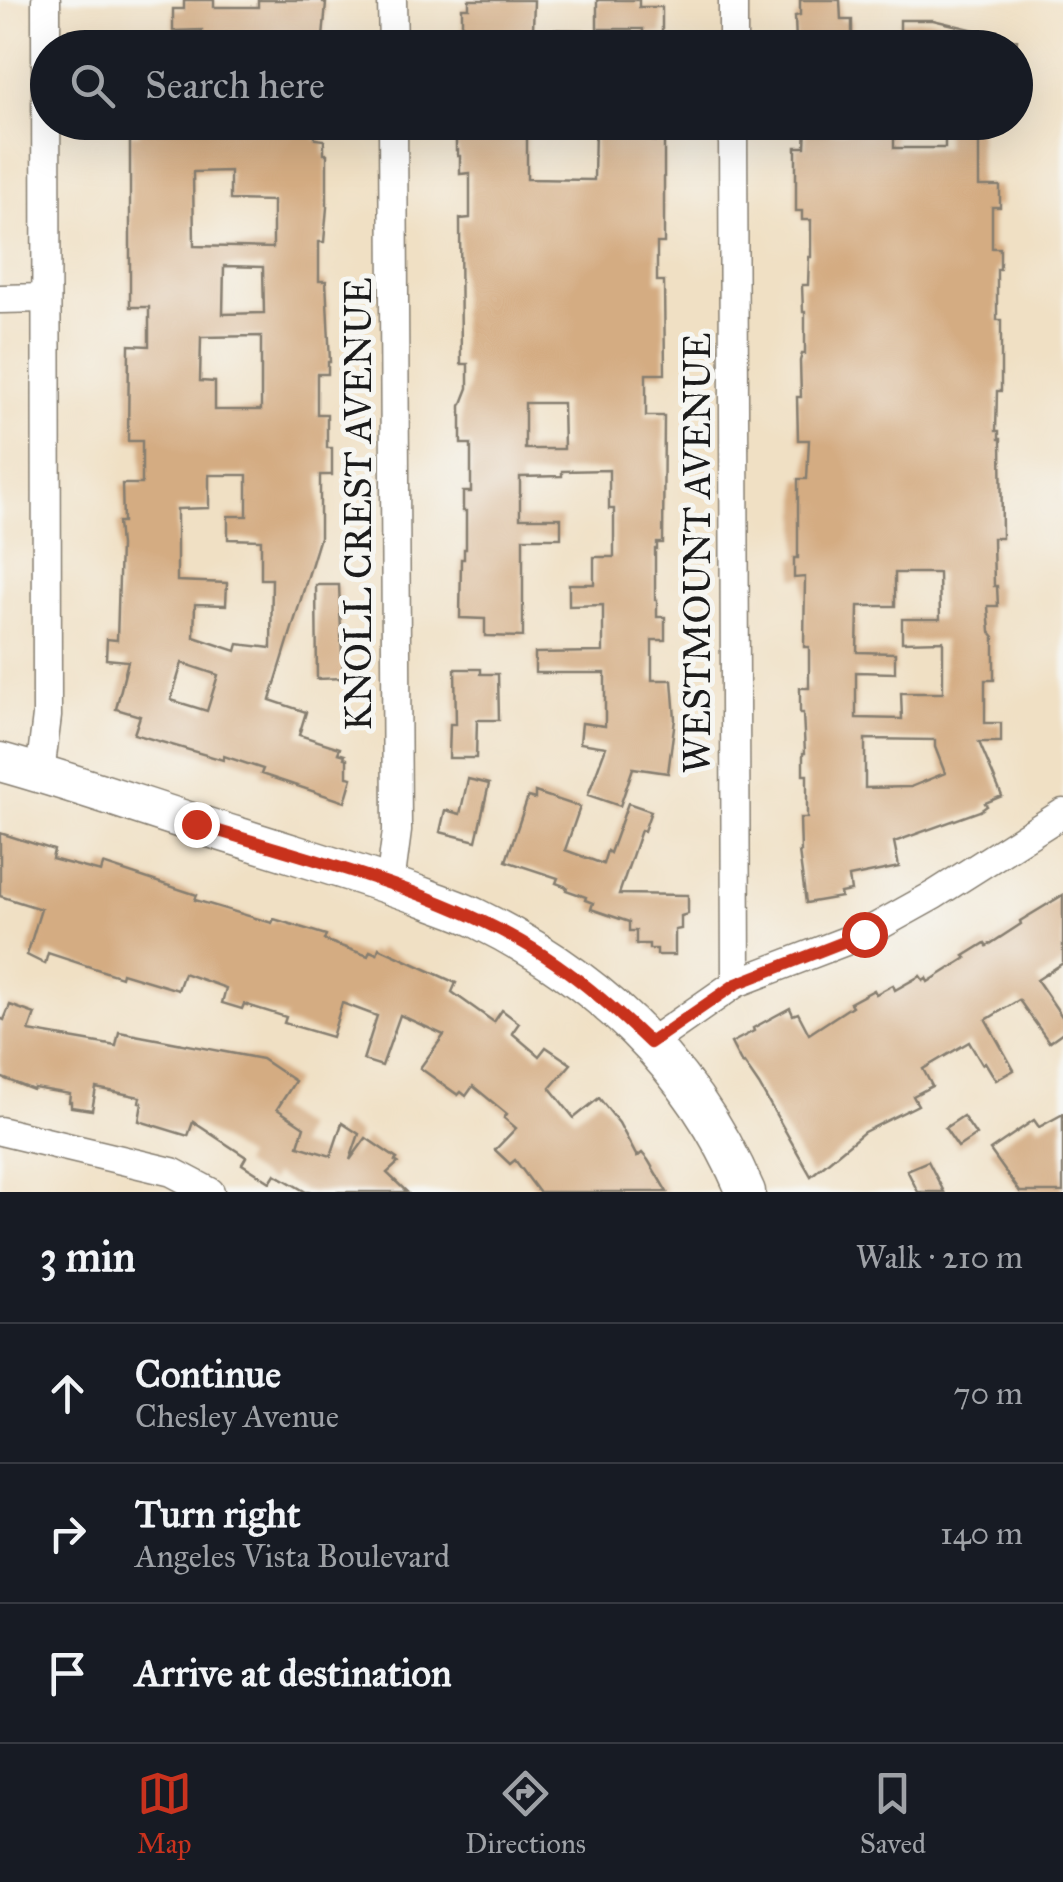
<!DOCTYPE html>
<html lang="en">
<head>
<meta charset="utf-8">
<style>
  :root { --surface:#171b24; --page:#20242c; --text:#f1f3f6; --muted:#9ea1a6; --line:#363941; --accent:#c8321e }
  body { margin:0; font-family:"IM FELL Great Primer",serif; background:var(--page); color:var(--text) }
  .stop { position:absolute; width:30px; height:30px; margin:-22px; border:8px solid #c8321e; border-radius:50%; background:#fff }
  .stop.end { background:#c8321e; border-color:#fff; box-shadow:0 2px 10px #0008 }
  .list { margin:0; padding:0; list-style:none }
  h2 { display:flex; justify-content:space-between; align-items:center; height:130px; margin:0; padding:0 40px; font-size:42px }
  h2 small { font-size:32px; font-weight:400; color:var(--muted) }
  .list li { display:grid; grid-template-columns:65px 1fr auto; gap:30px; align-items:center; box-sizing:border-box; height:140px; padding:0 40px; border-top:2px solid var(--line) }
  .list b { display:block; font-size:38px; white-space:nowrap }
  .list p { margin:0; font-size:32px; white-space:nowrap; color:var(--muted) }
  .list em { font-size:32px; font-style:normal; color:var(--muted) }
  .icon { flex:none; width:55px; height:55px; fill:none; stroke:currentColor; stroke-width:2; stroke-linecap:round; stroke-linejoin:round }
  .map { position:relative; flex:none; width:1063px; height:1192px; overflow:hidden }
  .search { position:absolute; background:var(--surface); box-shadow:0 10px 40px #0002; left:30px; right:30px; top:30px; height:110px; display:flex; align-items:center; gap:25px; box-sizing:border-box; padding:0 35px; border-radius:55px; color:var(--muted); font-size:38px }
  .sheet { height:550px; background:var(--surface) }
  nav { display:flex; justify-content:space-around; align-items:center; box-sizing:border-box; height:140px; border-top:2px solid var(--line); background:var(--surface); font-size:28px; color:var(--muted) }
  nav a { display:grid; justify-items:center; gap:5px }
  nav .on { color:var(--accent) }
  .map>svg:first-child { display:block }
  .building { fill:#d4ac82; fill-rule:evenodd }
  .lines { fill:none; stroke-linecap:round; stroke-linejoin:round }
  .street-casing { stroke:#867e70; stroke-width:31 }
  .secondary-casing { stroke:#867e70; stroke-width:41 }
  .street { stroke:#fff; stroke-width:28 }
  .secondary { stroke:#fff; stroke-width:38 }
  .route { stroke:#c8321e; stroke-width:12 }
  .labels { text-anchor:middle; stroke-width:10; stroke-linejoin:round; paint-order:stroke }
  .street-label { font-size:38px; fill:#1c1c1c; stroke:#f6f6f2 }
</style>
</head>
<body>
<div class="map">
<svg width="1063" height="1192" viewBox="0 0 1063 1192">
  <rect width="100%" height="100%" fill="#f6f6f2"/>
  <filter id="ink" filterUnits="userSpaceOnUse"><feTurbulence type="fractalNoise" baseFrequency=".01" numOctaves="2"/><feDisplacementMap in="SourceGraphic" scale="20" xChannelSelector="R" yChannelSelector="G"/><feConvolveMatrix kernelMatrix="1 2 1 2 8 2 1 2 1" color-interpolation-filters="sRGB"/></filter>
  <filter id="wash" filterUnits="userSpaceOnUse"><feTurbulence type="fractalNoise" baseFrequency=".0048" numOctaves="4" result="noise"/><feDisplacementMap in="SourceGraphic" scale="40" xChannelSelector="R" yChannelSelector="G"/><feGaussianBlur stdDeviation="2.25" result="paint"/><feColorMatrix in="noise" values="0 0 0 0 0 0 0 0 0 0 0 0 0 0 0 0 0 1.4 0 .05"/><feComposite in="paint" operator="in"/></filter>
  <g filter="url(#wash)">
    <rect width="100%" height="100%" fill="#f0e0c4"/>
    <g id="blocks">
      <g class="building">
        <path d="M184 0H214V7H258V0H322L323 3H326L323 38H253V48H202V30L173 31V9H184Z"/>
        <path d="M469 0H534L533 29 584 30V48H512V46L467 44V38H462V8H469Z"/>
        <path d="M597 0H639V7H662V34H643V29H597Z"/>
        <path d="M800 0H840L841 20H852V43L796 44 795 16 800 15Z"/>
        <path d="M900 20H933L1017 40 1016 48H900Z"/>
        <path d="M230 122 308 124V131H315V139L324 140V154H327V207L324 242H319V281H326L330 362H328V374H317V414H327V448H332V475H320V537L270 700 306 712 299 735 340 748 338 753 345 755 344 758 347 759V777L352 778 345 802 261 774 263 769 224 756 223 760 134 734 140 716 116 709 128 661 106 659 107 639 117 640 120 546 118 522H123L122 484H142V441H128L129 345 149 346V307H130V134H140L139 124H165V127L230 125ZM230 171V200L273 201V248L194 246 193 172ZM224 266 263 267 264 313 223 314ZM261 336V410H215V382L200 381 201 337ZM209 475H247V516H228V539L261 540V579H272L271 648 238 644 236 651 194 637 195 604 226 605 227 583 177 581V509L209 508ZM182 663 218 675 207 711 171 700Z"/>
        <path d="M869 122H894V148H945V122H979V186H1000V207H992V248H1000V269H997V320H1001V391H997L996 431H999V439H1001L1002 538H993L994 586H997L998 606H988L990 632 994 637V680H985V723H1001V742H979L1002 796 985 803 987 806 980 811 894 842 899 867 849 877 851 891 840 893 841 897 806 903 799 852H801L800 818H807V775H803V753H805L803 713H800V688H809V647H804L805 577 794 578V558H798V479H807L809 440H798L797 397H801L800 361 802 354H805V312H803L802 285H808L809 257H811V220H802V211H796V147H805L806 128 831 127V132L869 131ZM895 573H939L940 619H902V642L943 641V693H901L902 719 856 718V672L895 673V653L857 652 858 606H895ZM865 739 935 740V747L945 773 911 787 865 788Z"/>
        <path d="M456 123H527V179L594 180 595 127 646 126V133H653V141H664V243H657V281H664L665 374H646V416H664L663 543H657V549H655V600H657V617H665V640H652V680H672L675 719 668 773 633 768 620 806 588 795 606 747 580 743 582 723 605 726V673H535V653L603 652V605L569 606V584H594V557H614V509H609V470L562 471V476L520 477V518H561V538H523V637L485 636V619L460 618 461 559H464V549H466V511H463V492H471V444H461V406L468 388V364H461L460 219 470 218V173L460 174V156H458V150H456ZM525 403H563L564 449H525Z"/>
        <path d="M316 585H339L343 678 317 679Z"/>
        <path d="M455 669H481V674H498L499 720H477L476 758H449L450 724H456Z"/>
        <path d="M468 779 489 784 476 841 440 832 445 810 460 814Z"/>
        <path d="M535 792 580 807 565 850 603 864 607 851 610 853 628 803 651 811 644 831 641 830 619 894 688 895V914L681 916V929L675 930V955H657V949H649V944H636V931H629V922L591 909 593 903 585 900 586 897 566 890 567 887 556 883 558 878 506 861 528 797 535 799Z"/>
        <path d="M0 833 54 850 52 859 101 872 103 864 197 895 195 900 272 923 274 919 326 935 324 940 368 956 370 951 377 954 379 948 456 983 452 992 494 1022 502 1010 519 1023 512 1033 539 1056 546 1047 571 1064 550 1088 574 1118 599 1098 619 1123 637 1157 642 1153 648 1160 667 1192H539L515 1160 510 1164 495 1150 516 1128 504 1118 507 1114 473 1086 466 1096 461 1092 458 1095 420 1068 444 1035 400 1015 382 1066 363 1060 377 1016 342 1003 332 1037 284 1023 286 1017 244 1004 242 1009 222 1003 226 988 184 973 178 990 122 973 121 977 48 953 45 964 27 955 41 909 0 896Z"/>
        <path d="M1063 895V963L1037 980 1063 1018V1032L1049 1042 1019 1000 986 1020 1014 1070 996 1080 985 1062 982 1064 969 1042 923 1069 932 1086 913 1096 918 1105 864 1132 811 1176 759 1085 744 1063 742 1064 731 1043 754 1031 753 1028 790 1008 793 1015 798 1013 809 1034 852 1006 850 1003 874 990 876 994 893 985 895 990 920 976 923 980 926 978 928 982 966 958 964 956 985 943 987 946 1021 924 1020 921Z"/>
        <path d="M10 1005 35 1014 29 1031 116 1046 119 1032 262 1059 295 1081 277 1109 304 1127 298 1146 331 1156 342 1123 359 1134 350 1160 366 1138 397 1159 395 1161 398 1163 387 1173 407 1192H306L275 1174 270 1182 242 1164 246 1157 193 1122 188 1136 139 1121 142 1103 139 1102 140 1097 96 1088 92 1110 71 1107V1102H69L70 1094 34 1088 33 1090 0 1077V1018L4 1020Z"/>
        <path d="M1063 1114V1192H1020L990 1150 1034 1120 1039 1127Z"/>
        <path d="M963 1116 976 1135 958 1147 945 1128Z"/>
        <path d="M928 1161 944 1192H918L907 1170Z"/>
      </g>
    </g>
  </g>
  <g filter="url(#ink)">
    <use href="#blocks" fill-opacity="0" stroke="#867e70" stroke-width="2.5"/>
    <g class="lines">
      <defs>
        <g id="street">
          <path d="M392 0 393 48"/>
          <path d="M733 0V48"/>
          <path d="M733 122 736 983"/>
          <path d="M0 299 46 298"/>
          <path d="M40 773 47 716 46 0"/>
          <path d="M390 884 397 831 393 122"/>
          <path d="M650 1043 736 983 864 934 934 895 1063 813"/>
          <path d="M0 1131 172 1172 210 1192"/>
        </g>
        <path id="secondary" d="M0 762C80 784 159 813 239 837 301 857 365 875 426 898 443 905 460 910 476 918 598 978 692 1065 746 1192"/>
      </defs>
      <use href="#street" class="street-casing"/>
      <use href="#secondary" class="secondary-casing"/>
      <use href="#street" class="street"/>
      <use href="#secondary" class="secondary"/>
    </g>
  </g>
  <g class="lines" filter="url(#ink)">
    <path class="route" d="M196 824C310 860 444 890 545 956 583 981 617 1011 650 1043L736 984 864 934"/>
  </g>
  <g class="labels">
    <g class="street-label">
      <text transform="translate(358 504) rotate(-90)" y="13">KNOLL CREST AVENUE</text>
      <text transform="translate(697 553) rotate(-90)" y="13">WESTMOUNT AVENUE</text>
    </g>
  </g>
</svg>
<div class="stop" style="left:864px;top:934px"></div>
<div class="stop end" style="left:196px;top:824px"></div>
<div class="search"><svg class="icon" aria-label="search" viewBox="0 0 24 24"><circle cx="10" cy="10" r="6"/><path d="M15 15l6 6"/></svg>Search here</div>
</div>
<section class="sheet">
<h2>3 min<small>Walk · 210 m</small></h2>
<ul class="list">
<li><svg class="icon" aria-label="ahead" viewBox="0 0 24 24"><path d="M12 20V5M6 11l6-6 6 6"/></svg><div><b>Continue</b><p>Chesley Avenue</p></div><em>70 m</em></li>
<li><svg class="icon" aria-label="right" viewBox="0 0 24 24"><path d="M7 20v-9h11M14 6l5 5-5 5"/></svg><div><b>Turn right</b><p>Angeles Vista Boulevard</p></div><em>140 m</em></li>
<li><svg class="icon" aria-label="arrive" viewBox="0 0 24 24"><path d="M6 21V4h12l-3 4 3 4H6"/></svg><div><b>Arrive at destination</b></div></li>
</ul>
</section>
<nav>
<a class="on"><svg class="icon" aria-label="map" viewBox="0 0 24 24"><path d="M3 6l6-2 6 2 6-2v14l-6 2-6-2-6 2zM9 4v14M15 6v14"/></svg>Map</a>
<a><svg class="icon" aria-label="directions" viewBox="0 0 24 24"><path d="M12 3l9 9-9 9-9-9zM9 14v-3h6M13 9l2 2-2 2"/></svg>Directions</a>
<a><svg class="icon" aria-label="saved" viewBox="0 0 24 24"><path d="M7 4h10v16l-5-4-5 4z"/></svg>Saved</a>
</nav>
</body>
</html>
